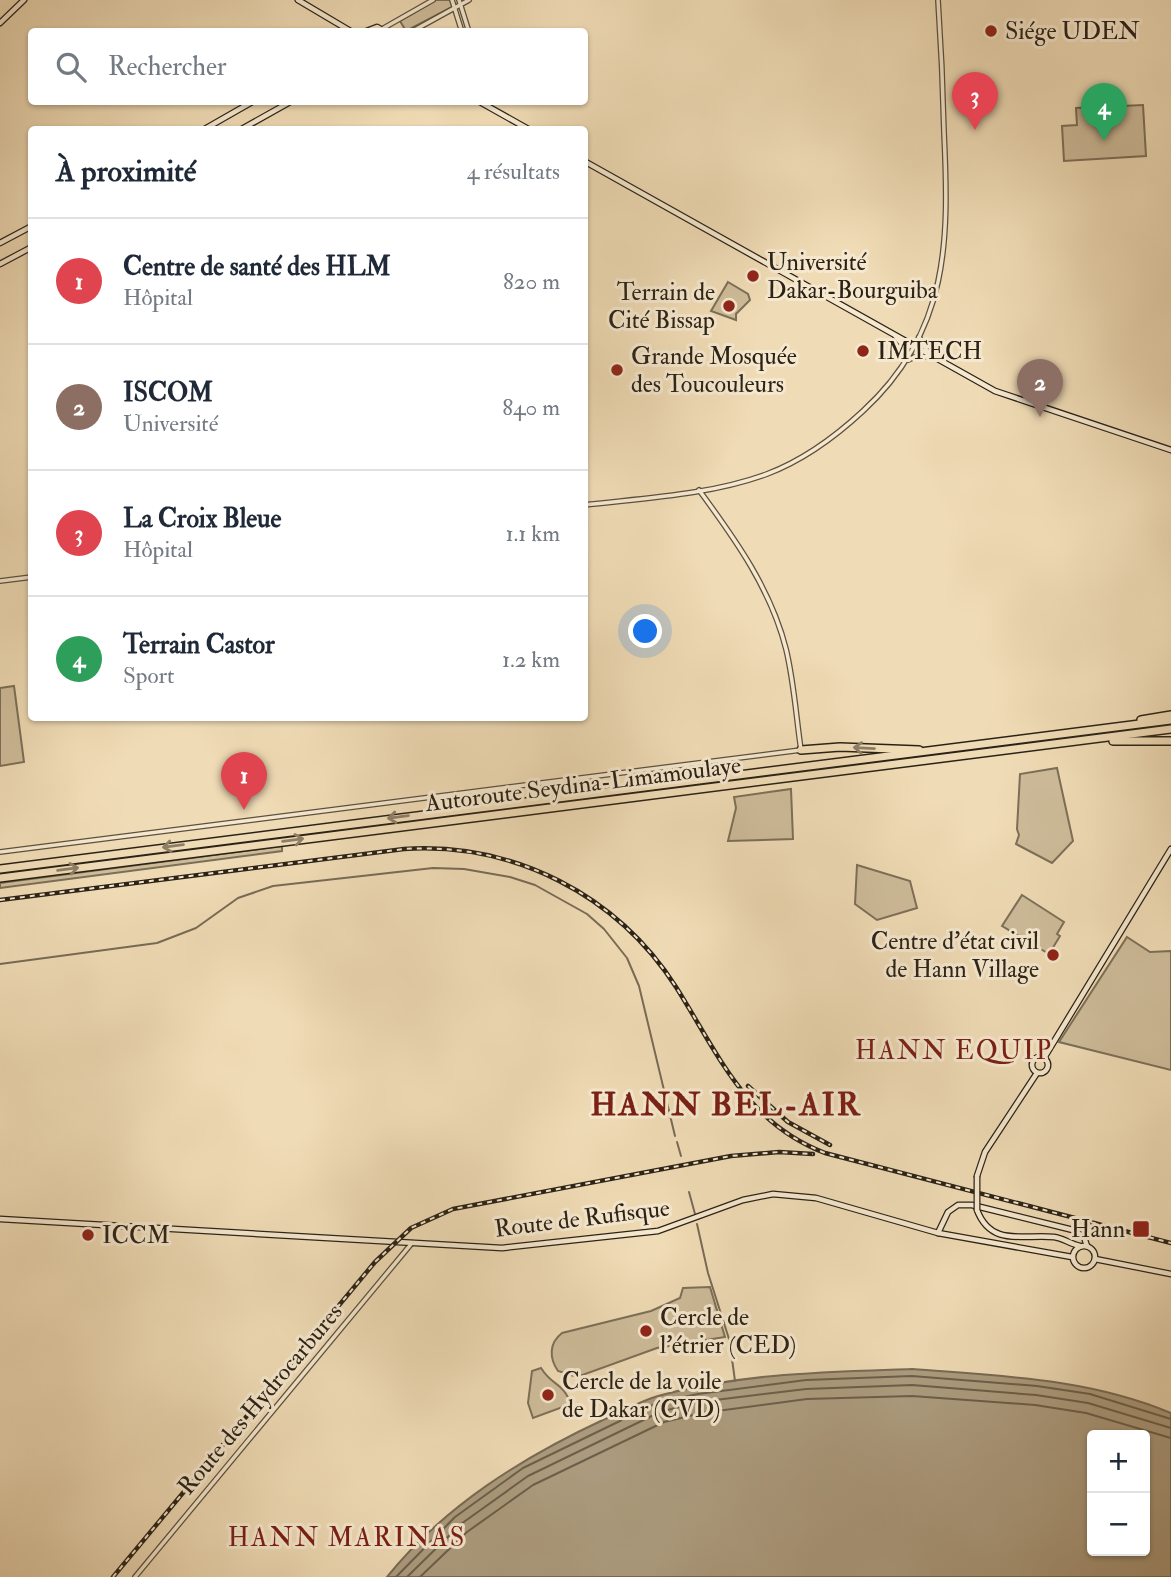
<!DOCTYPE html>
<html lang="fr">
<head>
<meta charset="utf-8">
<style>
  :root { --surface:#fff; --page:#f6f6f7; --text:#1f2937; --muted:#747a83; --line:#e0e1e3; --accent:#111827 }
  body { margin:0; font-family:"IM FELL Double Pica",serif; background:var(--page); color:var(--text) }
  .controls { position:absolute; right:21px; bottom:21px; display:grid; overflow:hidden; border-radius:7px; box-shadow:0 2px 5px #0004 }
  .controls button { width:63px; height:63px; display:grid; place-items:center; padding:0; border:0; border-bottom:2px solid var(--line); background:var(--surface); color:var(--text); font:35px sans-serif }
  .you { position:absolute; left:646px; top:632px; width:24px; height:24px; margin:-18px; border:5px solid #fff; border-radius:50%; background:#1a73e8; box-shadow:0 0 0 10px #1a73e833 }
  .badge { display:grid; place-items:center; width:46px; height:46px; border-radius:50%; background:var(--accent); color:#fff; font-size:23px; font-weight:700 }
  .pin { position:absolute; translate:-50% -58px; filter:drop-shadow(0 2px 4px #0008) }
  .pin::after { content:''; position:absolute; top:37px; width:24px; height:21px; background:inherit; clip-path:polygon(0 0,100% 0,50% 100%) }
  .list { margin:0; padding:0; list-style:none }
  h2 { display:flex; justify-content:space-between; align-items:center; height:91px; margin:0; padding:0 28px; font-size:30px }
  h2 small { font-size:23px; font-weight:400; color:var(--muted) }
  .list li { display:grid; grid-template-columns:46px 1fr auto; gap:21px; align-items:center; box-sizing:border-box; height:126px; padding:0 28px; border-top:2px solid var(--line) }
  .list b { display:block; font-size:26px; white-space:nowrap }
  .list p { margin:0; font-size:23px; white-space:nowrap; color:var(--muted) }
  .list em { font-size:23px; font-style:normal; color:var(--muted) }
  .icon { flex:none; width:38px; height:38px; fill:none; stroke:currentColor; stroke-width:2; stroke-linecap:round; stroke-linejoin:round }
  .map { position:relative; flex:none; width:1171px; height:1577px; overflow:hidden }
  .search { position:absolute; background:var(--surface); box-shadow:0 2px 5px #0004; left:28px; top:28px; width:560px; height:77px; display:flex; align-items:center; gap:18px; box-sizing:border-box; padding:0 24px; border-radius:7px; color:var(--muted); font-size:26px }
  .panel { position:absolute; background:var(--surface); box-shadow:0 2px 5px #0004; left:28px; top:126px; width:560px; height:595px; border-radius:7px }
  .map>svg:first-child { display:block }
  .green { fill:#cebc9a; stroke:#7c6f58; stroke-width:2 }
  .water { fill:#ac9c7f; stroke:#786b55; stroke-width:2; fill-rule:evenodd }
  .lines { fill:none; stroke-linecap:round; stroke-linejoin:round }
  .shore { stroke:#6c5f4a; stroke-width:2 }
  .stream { stroke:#786b55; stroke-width:2 }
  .tertiary-casing { stroke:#5c503e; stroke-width:6 }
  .secondary-casing { stroke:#2b2216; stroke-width:7 }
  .motorway-casing { stroke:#2b2216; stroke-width:10 }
  .tertiary { stroke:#f5e8cf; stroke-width:3.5 }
  .secondary { stroke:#f5e8cf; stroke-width:4.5 }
  .motorway { stroke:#efdbb5; stroke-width:7 }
  .rail-casing { stroke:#2b2216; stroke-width:4.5 }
  .rail { stroke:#f5e8cf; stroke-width:2; stroke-dasharray:5; stroke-linecap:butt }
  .secondary-bridge-casing { stroke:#2b2216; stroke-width:7; stroke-linecap:butt }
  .secondary-bridge { stroke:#f5e8cf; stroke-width:4.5 }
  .oneway { stroke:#8d7e66 }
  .poi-dot { fill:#8f2418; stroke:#f5e8cf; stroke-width:2.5 }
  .labels { text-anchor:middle; stroke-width:6; stroke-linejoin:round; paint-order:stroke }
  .poi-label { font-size:24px; fill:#2b2216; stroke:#f5e8cf; text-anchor:start }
  .street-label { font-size:24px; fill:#2b2216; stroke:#f5e8cf }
  .neighbourhood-label { font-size:26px; letter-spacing:2px; fill:#7a1f14; stroke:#f5e8cf }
  .district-label { font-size:32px; font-weight:bold; letter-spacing:2px; fill:#7a1f14; stroke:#f5e8cf }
</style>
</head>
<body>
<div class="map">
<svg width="1171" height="1577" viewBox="0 0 1171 1577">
  <rect width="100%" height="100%" fill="#efdbb5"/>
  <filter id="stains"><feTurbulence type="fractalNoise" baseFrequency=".00286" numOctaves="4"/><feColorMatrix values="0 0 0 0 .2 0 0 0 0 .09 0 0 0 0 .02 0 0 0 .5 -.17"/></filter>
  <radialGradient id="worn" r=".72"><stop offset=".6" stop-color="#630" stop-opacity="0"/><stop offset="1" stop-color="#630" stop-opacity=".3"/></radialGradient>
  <g class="green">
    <path d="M436 0H450L454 6 406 31 400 21Z"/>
    <path d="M1143 105 1146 156 1064 161 1062 126 1077 125 1076 108Z"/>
    <path d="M728 282 748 294 750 300 736 314V320L711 311Z"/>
    <path d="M14 686 24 762 0 766V688Z"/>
    <path d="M1057 768 1073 841 1052 863 1016 844 1019 835 1017 829 1020 774Z"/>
    <path d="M791 789 793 839 728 841 736 808 734 797Z"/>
    <path d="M282 846V851L0 888V883Z"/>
    <path d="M857 865 910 881 917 908 877 920 855 904Z"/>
    <path d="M1022 895 1064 922 1057 934 1060 936 1049 954 1002 926Z"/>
    <path d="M1127 937 1150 952 1171 951V1070L1059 1042Z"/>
    <path d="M710 1287 725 1337 657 1348 577 1377 558 1371C549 1358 549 1343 562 1333L651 1311 680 1298 683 1288Z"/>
    <path d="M541 1368C553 1387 562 1381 571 1404L533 1418 528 1403 532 1371Z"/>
  </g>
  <path class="water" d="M912 1369C1000 1376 1088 1378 1171 1413V1577H387C444 1506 523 1457 605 1419 622 1412 640 1401 658 1396 741 1373 827 1372 912 1369ZM1145 1435V1551H1092V1435Z"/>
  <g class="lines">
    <g class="shore">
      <path d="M396 1577 455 1517 523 1468 657 1403 698 1394 806 1380 912 1376 1037 1386 1090 1394 1171 1419"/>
      <path d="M407 1577 461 1524 528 1476 660 1412 699 1402 806 1389 912 1385 1036 1395 1088 1403 1171 1428"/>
      <path d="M420 1577 467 1532 533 1485 664 1422 702 1413 807 1399 912 1396 1035 1405 1086 1413 1171 1438"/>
    </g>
    <g class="stream">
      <path d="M0 964 157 943 196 928 238 898 273 886 433 868 464 869 510 877 535 885 587 914 604 929 627 958 639 986 675 1136"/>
      <path d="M677 1142 681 1156"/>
      <path d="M689 1192 695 1214"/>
      <path d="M697 1224 708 1273 729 1339"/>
      <path d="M730 1344 735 1381"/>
    </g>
    <defs>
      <g id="tertiary">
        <path d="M452 0 462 32"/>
        <path d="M459 0 469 32"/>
        <path d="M382 29 433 0"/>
        <path d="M411 32 469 0"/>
        <path d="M895 336 903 346 905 360"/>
        <path d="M919 337 929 354"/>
        <path d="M908 360 917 356 930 357"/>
        <path d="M584 505C644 498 710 495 767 474 804 460 835 437 863 411 950 331 949 240 944 132 943 88 941 44 938 0"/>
        <path d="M0 581 32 577"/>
        <path d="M0 852 801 750C796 716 794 682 786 649 771 589 735 539 699 490"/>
        <path d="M135 1577 412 1243"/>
      </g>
      <g id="secondary">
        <path d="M298 0 352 32"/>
        <path d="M0 23 24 0"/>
        <path d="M364 32 377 27 386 32"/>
        <path d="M480 102 530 130"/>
        <path d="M203 130 252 102"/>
        <path d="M240 130 290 102"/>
        <path d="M584 161 995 391 1171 450"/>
        <path d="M0 243 32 226"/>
        <path d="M0 264 32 247"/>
        <circle cx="1040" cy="1065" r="8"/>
        <path d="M1044 1058 1171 849"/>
        <path d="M977 1176 985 1152 1037 1073"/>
        <path d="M977 1210C991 1247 1023 1234 1054 1237 1063 1238 1070 1244 1080 1246"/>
        <path d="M0 1219 502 1248 658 1231 743 1200 773 1194 816 1198 938 1233 1072 1257"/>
        <path d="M938 1233 948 1212 958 1205H972L1073 1230 1084 1237 1087 1246"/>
        <circle cx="1084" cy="1257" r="11"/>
        <path d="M1095 1259 1171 1274"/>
      </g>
      <g id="motorway">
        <path d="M1141 720 1171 715"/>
        <path d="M1113 741H1171"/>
        <path d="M801 750 840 747 919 750"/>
        <path d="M0 869 1171 720"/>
        <path d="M0 878 1171 729"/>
      </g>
    </defs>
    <use href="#tertiary" class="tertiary-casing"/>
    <use href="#secondary" class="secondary-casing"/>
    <use href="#motorway" class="motorway-casing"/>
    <use href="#tertiary" class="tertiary"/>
    <use href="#secondary" class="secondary"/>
    <use href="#motorway" class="motorway"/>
    <defs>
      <g id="rail">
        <path d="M0 900 404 849C514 842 617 895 676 987 719 1055 745 1122 825 1153L1171 1243"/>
        <path d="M748 1086 788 1122 830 1145"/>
        <path d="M113 1577 375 1262 411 1228 453 1209 731 1156 779 1152 813 1154"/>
      </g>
    </defs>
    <use href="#rail" class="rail-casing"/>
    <use href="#rail" class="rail"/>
    <defs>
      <path id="secondary-bridge" d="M977 1176V1210"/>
    </defs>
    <use href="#secondary-bridge" class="secondary-bridge-casing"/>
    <use href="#secondary-bridge" class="secondary-bridge"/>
  </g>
  <defs><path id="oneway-shaft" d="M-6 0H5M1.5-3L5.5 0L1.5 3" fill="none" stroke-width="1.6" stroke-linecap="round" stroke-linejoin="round" transform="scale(1.75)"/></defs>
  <g class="oneway">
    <use href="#oneway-shaft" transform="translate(864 748) rotate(-177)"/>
    <use href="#oneway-shaft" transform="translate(398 817) rotate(173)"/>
    <use href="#oneway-shaft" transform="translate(293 840) rotate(-7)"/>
    <use href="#oneway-shaft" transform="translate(173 846) rotate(173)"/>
    <use href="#oneway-shaft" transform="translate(68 869) rotate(-7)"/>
  </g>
  <g class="poi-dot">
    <circle cx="991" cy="31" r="7"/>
    <circle cx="753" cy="276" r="7"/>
    <circle cx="729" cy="306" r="7"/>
    <circle cx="863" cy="351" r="7"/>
    <circle cx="617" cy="370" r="7"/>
    <circle cx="1053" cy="955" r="7"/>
    <rect x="1132" y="1220" width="18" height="18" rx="3.5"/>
    <circle cx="88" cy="1235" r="7"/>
    <circle cx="646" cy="1331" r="7"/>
    <circle cx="548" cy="1395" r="7"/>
  </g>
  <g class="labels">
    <g class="poi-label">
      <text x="1005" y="39">Siége UDEN</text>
      <text x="767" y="270">Université<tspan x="767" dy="28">Dakar-Bourguiba</tspan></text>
      <text x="715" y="300" text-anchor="end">Terrain de<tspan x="715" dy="28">Cité Bissap</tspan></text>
      <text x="877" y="359">IMTECH</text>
      <text x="631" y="364">Grande Mosquée<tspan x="631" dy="28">des Toucouleurs</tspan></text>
      <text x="1039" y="949" text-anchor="end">Centre d’état civil<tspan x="1039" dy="28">de Hann Village</tspan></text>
      <text x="1125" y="1237" text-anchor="end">Hann</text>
      <text x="102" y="1243">ICCM</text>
      <text x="660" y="1325">Cercle de<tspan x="660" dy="28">l'étrier (CED)</tspan></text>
      <text x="562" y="1389">Cercle de la voile<tspan x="562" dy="28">de Dakar (CVD)</tspan></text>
    </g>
    <g class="street-label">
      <text transform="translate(583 784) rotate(-7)" y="8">Autoroute Seydina-Limamoulaye</text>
      <text transform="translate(582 1218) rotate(-7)" y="8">Route de Rufisque</text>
      <text transform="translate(260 1399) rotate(-50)" y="8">Route des Hydrocarbures</text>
    </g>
    <g class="neighbourhood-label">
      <text x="954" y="1059">HANN EQUIP</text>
      <text x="347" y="1546">HANN MARINAS</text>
    </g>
    <g class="district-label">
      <text x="726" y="1115">HANN BEL-AIR</text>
    </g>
  </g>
  <rect width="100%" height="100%" filter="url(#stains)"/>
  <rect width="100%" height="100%" fill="url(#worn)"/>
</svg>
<div class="controls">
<button>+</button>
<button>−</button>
</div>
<div class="you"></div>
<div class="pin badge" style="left:244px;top:810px;background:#e0444e">1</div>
<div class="pin badge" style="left:1040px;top:417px;background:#8d6e63">2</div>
<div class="pin badge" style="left:975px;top:130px;background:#e0444e">3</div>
<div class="pin badge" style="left:1104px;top:141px;background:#2e9e5b">4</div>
<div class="search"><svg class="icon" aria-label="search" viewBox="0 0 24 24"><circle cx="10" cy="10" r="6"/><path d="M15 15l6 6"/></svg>Rechercher</div>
<section class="panel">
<h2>À proximité<small>4 résultats</small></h2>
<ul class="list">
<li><span class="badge" style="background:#e0444e">1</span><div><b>Centre de santé des HLM</b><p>Hôpital</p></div><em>820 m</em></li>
<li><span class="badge" style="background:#8d6e63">2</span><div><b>ISCOM</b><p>Université</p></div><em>840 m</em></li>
<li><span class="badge" style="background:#e0444e">3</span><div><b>La Croix Bleue</b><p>Hôpital</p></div><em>1.1 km</em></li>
<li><span class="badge" style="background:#2e9e5b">4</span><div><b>Terrain Castor</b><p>Sport</p></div><em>1.2 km</em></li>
</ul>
</section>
</div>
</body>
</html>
